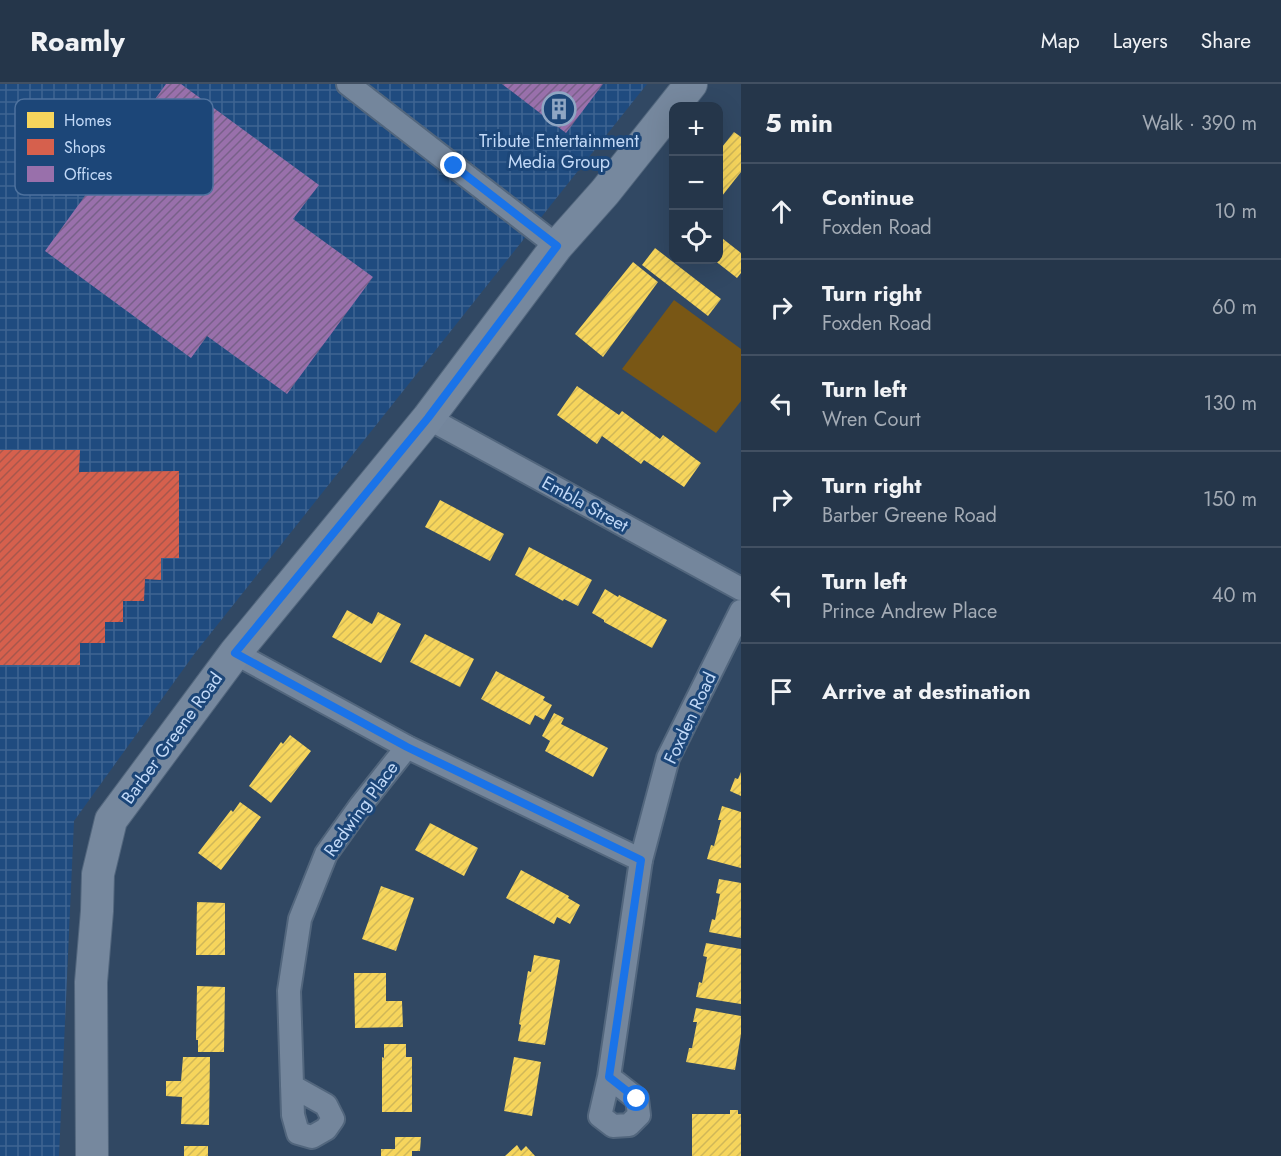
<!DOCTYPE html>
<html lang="en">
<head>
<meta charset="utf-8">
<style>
  :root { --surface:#25364a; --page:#314154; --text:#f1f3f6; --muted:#a3abb5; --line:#425062 }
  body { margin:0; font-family:Jost,sans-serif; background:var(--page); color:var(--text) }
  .controls { position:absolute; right:18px; top:18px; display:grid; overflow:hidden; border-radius:12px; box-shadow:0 6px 24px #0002 }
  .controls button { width:54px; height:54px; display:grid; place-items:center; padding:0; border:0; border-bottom:2px solid var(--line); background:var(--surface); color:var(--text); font:30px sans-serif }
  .stop { position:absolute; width:18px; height:18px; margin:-14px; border:4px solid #1a73e8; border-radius:50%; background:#fff }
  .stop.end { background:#1a73e8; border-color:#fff; box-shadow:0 2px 6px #0008 }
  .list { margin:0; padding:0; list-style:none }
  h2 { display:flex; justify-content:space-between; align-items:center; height:78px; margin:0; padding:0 24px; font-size:26px }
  h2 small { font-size:20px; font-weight:400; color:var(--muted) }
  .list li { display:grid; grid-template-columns:39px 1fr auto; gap:18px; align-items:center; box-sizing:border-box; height:96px; padding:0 24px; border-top:2px solid var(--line) }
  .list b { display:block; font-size:22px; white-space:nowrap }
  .list p { margin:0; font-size:20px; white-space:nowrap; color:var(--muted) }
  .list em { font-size:20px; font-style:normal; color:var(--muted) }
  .icon { flex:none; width:33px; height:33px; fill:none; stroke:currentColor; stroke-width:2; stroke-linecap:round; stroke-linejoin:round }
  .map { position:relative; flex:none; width:741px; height:1072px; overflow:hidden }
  header { display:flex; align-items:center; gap:36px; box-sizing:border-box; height:84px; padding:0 30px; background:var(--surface); border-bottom:2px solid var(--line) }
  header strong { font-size:28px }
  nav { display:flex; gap:33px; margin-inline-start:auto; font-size:21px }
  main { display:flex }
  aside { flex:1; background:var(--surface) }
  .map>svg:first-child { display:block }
  .industrial { fill:url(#industrial-grid) }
  .green { fill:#795715 }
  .homes { fill:url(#homes-hatch) }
  .shops { fill:url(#shops-hatch) }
  .offices { fill:url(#offices-hatch) }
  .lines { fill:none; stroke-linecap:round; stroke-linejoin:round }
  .street-casing { stroke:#52667d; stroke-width:26 }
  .secondary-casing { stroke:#52667d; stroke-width:34 }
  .street { stroke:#74869c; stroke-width:22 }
  .secondary { stroke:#76889e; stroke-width:32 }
  .route { stroke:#1a73e8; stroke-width:8 }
  .labels { text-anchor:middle; stroke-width:6; stroke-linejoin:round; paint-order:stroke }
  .poi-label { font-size:18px; fill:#c2d9f7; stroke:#1c4678 }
  .street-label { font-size:18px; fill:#c2d9f7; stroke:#1c4678 }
  .key { fill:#1c4678; stroke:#4e729e; stroke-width:1.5 }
  .key-label { font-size:16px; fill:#c2d9f7 }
</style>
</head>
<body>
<header>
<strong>Roamly</strong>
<nav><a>Map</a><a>Layers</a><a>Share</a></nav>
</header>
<main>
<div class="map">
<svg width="741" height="1072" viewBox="0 0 741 1072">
  <defs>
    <pattern id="industrial-grid" width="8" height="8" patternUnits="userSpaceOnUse" patternTransform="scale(1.5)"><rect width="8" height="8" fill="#1f4b7f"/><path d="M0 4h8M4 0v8" fill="none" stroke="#3e6492"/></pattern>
    <pattern id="homes-hatch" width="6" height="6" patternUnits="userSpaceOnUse" patternTransform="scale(1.5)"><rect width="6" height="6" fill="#f6d55c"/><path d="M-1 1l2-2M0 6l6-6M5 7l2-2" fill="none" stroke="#d0b758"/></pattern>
    <pattern id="shops-hatch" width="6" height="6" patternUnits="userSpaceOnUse" patternTransform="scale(1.5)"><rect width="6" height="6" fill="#d6604d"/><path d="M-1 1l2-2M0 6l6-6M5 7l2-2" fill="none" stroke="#a7574c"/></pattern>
    <pattern id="offices-hatch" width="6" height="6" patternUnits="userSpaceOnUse" patternTransform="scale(1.5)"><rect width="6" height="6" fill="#9970ab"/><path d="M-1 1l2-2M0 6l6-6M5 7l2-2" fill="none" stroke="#786089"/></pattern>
  </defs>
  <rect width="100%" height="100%" fill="#314863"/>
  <path class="industrial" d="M0 0H647L195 569 74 737 59 1072H0Z"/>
  <path class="green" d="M674 216 741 265V317L716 349 622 285Z"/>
  <g class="homes">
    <path d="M734 48 741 53V88L718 117V68Z"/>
    <path d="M718 151 741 169V189L737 194 714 176H718Z"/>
    <path d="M655 164 721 215 708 232 642 181Z"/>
    <path d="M633 178 658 198 603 273 575 250Z"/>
    <path d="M577 302 619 331 622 327 660 355 663 351 701 379 684 403 644 376 641 380 602 352 597 360 557 331Z"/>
    <path d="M440 416 504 450 490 477 425 443Z"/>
    <path d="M529 463 592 496 578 522 564 515 563 517 515 491Z"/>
    <path d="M605 505 618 513 619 511 667 536 652 564 604 538V536L592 529Z"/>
    <path d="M347 526 372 540 378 528 401 540 381 579 332 553Z"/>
    <path d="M425 550 474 575 460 603 410 578Z"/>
    <path d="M496 587 545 613 543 616 552 621 544 636 535 631 530 641 481 615Z"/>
    <path d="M554 629 564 634 561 640 608 664 593 693 545 667 550 657 542 652Z"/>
    <path d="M290 651 311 667 271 719 249 702 281 658 283 660Z"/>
    <path d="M741 688V712L730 707 735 694 738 695Z"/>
    <path d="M240 718 261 733 221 786 198 769 231 726 233 728Z"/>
    <path d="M722 722 741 728V784L707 775 711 761 714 762 721 736H718Z"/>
    <path d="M430 739 478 764 464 792 415 766Z"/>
    <path d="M521 786 569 812 568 814 580 821 570 840 557 833 554 840 506 814Z"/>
    <path d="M719 795 741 799V854L709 848 712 835 715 836 720 810 716 809Z"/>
    <path d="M381 802 414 814 396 867 362 855Z"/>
    <path d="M197 818 225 819V871H196Z"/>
    <path d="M706 859 741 865V920L696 913 699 898 702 899 707 873 703 872Z"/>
    <path d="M534 871 560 876 545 961 518 957 521 941 519 940 528 887 531 888Z"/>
    <path d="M354 889H386V917H402L403 943 355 944Z"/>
    <path d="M197 902 225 903 224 968H198V956H196Z"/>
    <path d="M696 924 741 932V950L735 986 686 978 689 964H692L697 938H693Z"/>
    <path d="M384 960H406V973H412V1028H382V973L384 974Z"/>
    <path d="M183 973H210L209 1041 181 1040 182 1013 166 1012V997H181Z"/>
    <path d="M514 973 541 978 532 1032 504 1027Z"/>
    <path d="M730 1026H738V1030H741V1072H692V1030H730Z"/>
    <path d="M395 1053H421L420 1067H412V1072H381V1065H395Z"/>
    <path d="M517 1061 521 1067 526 1062 535 1072H505Z"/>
    <rect x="184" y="1062" width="24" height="10"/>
  </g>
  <path class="shops" d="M0 366H80L79 388 179 387V474H161V496L145 495 144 517H123V538H105V559H80V581H0Z"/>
  <g class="offices">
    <path d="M166 0H181L319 101 293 135 373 193 287 310 207 252 191 274 45 167Z"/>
    <path d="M502 0H603L566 49Z"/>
  </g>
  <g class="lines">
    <defs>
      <g id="street">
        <path d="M348 0 557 162"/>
        <path d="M428 334 741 505"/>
        <path d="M235 569 407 663 641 776"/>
        <path d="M609 993 637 1015 639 1031 629 1041 613 1042 600 1032 609 993 641 776 668 674 741 527"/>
        <path d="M292 1002 326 1021 333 1035 326 1045 312 1053 298 1049 293 1031 289 907 300 835 326 770 361 721 407 663"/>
      </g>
      <path id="secondary" d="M92 1072 91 898 97 827 98 790 111 736 235 569 428 334 557 162 605 108 691 0"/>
    </defs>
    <use href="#street" class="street-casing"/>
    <use href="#secondary" class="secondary-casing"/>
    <use href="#street" class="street"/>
    <use href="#secondary" class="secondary"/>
  </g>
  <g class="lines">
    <path class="route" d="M454 82 557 162 428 334 235 569 407 663 641 776 609 993 637 1015"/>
  </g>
  <defs>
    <symbol id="building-ring" viewBox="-11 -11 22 22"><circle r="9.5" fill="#1c4678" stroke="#8fa6c3" stroke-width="1.5"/><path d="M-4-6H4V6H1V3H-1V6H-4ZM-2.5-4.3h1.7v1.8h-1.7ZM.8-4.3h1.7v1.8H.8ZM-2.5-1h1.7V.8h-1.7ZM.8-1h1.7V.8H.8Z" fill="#8fa6c3"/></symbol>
  </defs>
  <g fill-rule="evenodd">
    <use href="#building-ring" x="540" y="6" width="38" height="38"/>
  </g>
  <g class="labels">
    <g class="poi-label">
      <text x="559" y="63">Tribute Entertainment<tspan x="559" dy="21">Media Group</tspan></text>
    </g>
    <g class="street-label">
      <text transform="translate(585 420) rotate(29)" y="6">Embla Street</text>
      <text transform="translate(690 634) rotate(-65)" y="6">Foxden Road</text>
      <text transform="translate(172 654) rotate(-54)" y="6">Barber Greene Road</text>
      <text transform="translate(361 725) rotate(-54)" y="6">Redwing Place</text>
    </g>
  </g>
  <rect x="15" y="15" width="198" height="96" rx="9" class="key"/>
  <rect x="27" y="28" width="27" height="16" fill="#f6d55c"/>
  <rect x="27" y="55" width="27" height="16" fill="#d6604d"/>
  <rect x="27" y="82" width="27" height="16" fill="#9970ab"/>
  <g class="key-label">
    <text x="64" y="42">Homes</text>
    <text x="64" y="69">Shops</text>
    <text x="64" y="96">Offices</text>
  </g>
</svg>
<div class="controls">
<button>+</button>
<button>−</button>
<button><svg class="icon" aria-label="locate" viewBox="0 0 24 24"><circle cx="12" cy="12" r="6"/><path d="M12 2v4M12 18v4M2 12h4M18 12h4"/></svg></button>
</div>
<div class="stop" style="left:637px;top:1015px"></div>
<div class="stop end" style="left:454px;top:82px"></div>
</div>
<aside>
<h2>5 min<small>Walk · 390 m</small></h2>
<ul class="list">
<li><svg class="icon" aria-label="ahead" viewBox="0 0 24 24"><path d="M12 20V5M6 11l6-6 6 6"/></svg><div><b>Continue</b><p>Foxden Road</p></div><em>10 m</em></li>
<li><svg class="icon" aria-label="right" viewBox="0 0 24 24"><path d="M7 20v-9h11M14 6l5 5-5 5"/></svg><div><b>Turn right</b><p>Foxden Road</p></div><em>60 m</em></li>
<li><svg class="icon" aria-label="left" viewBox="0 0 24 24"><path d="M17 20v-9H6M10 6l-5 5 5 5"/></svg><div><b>Turn left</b><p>Wren Court</p></div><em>130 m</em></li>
<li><svg class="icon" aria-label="right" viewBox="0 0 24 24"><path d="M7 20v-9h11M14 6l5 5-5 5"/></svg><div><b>Turn right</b><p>Barber Greene Road</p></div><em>150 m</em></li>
<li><svg class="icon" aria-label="left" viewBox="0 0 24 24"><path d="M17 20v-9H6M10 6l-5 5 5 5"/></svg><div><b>Turn left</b><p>Prince Andrew Place</p></div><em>40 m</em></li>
<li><svg class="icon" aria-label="arrive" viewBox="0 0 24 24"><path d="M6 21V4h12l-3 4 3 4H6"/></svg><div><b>Arrive at destination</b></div></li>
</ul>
</aside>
</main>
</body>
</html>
